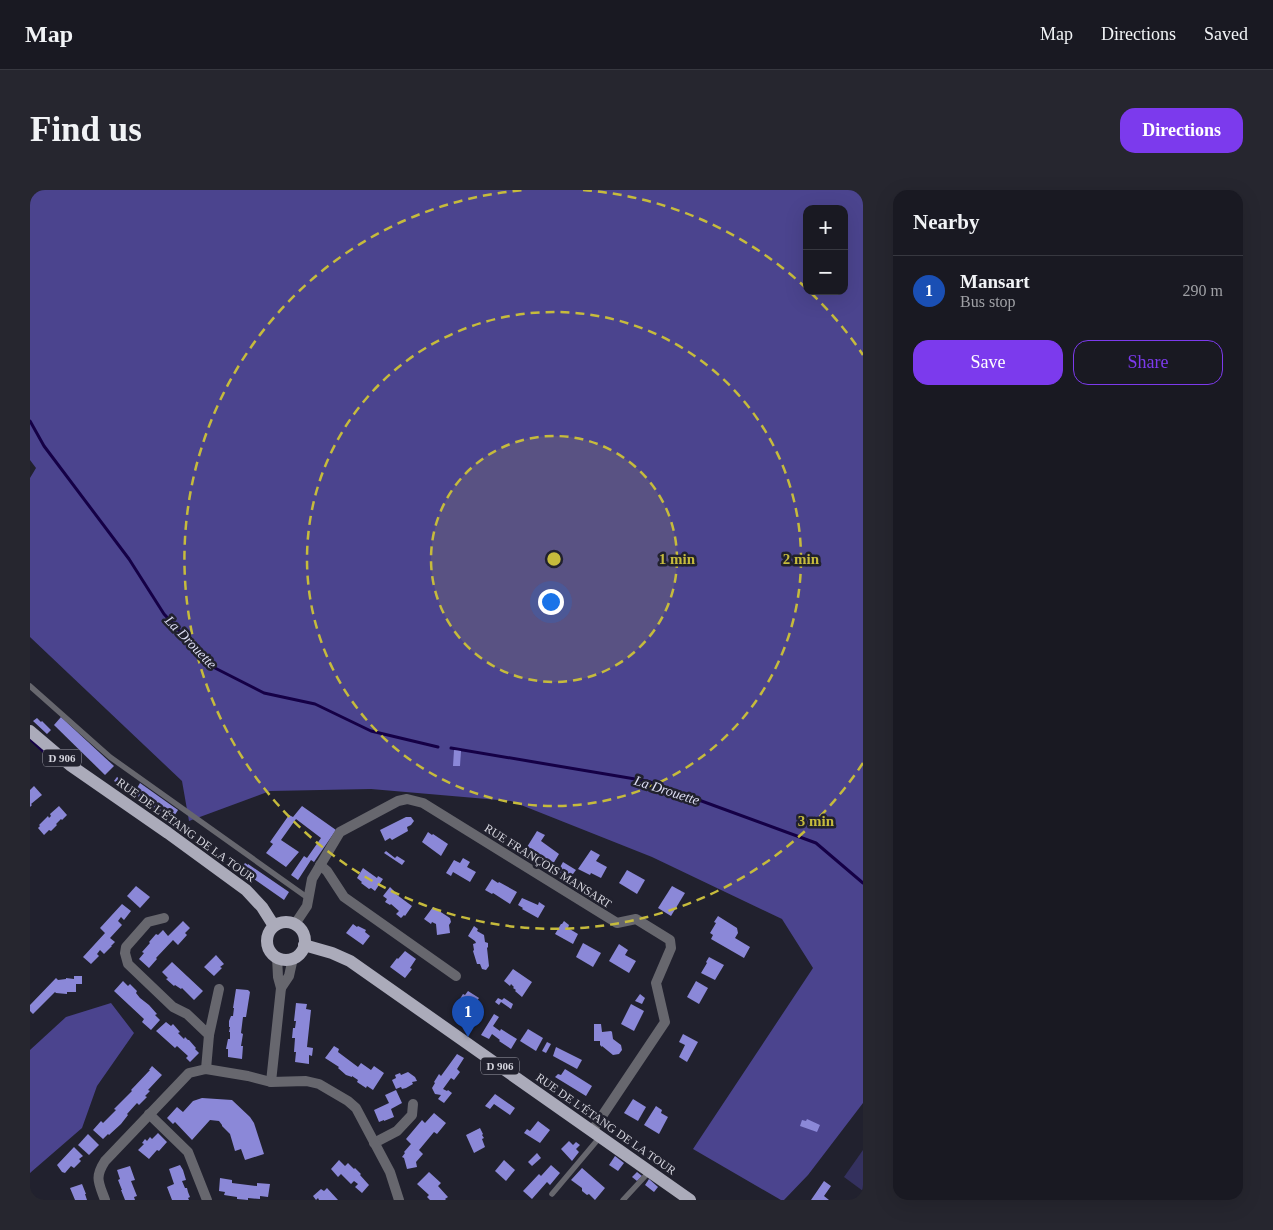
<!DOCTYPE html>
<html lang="en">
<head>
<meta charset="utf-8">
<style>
  :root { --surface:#191922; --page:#26262f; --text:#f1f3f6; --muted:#9fa0a5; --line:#373840; --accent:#7c3aed }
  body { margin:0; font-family:"Times New Roman",serif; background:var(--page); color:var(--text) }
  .controls { position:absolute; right:15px; top:15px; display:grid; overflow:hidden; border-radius:10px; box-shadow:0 5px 20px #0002 }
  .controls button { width:45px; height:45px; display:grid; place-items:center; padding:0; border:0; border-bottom:1px solid var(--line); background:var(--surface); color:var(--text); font:25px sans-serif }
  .you { position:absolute; left:520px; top:411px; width:18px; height:18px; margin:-12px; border:4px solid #fff; border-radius:50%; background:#1a73e8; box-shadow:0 0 0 8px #1a73e833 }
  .badge { display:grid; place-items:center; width:32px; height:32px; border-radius:50%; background:var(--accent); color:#fff; font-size:16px; font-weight:700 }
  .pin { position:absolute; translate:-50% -41px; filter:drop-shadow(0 1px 2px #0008) }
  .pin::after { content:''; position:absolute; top:26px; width:18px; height:15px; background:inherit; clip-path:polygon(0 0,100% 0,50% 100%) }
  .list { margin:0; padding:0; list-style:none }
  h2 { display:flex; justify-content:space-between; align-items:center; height:65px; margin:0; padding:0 20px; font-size:21px }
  h2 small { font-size:16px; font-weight:400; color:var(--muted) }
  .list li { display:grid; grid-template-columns:32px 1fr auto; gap:15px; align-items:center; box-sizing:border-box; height:70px; padding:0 20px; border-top:1px solid var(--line) }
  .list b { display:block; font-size:19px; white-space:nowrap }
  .list p { margin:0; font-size:16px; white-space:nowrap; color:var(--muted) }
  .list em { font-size:16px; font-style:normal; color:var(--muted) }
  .actions { display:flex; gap:10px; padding:15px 20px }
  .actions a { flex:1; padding:11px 0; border:1px solid var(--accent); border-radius:15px; text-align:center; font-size:18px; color:var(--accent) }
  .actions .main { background:var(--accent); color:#fff }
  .map { position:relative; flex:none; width:833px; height:1010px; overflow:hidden; border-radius:15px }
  header { display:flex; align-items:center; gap:30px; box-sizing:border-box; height:70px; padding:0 25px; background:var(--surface); border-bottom:1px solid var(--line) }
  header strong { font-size:24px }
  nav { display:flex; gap:28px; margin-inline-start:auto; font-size:18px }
  .intro { display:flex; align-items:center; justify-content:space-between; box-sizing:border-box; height:120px; padding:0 30px }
  h1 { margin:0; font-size:35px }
  .button { padding:12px 22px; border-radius:15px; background:var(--accent); color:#fff; font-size:18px; font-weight:700 }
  main { display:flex; gap:30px; padding:0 30px }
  aside { flex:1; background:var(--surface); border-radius:15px; box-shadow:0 5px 20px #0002 }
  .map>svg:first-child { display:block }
  .green { fill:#34315f }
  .forest { fill:#4b448e; fill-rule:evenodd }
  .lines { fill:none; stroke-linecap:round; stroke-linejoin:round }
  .stream { stroke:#150046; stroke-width:3 }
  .building { fill:#8b88d8 }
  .lane { stroke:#67676e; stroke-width:5.5 }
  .street { stroke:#67676e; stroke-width:10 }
  .primary { stroke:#ababba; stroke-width:12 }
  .ring { fill:none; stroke:#c6bb3c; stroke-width:2.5; stroke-dasharray:9 6 }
  .labels { text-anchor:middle; stroke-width:5; stroke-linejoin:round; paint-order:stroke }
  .shield { fill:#21212e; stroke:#9e9ea8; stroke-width:1 }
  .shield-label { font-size:11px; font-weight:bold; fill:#d4d4dd }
  .street-label { font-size:12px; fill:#d4d4dd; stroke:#21212e }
  .water-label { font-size:14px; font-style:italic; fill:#dddef4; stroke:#21212e }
  .centre { fill:#c6bb3c; stroke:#21212e; stroke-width:2.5 }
  .ring-label { font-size:15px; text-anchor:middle; font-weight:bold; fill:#c6bb3c; stroke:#21212e; stroke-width:5; stroke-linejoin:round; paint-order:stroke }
</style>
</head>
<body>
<header>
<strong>Map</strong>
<nav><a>Map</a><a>Directions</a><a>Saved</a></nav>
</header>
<div class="intro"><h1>Find us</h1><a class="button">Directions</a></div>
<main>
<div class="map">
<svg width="833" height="1010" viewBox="0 0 833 1010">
  <rect width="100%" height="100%" fill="#21212e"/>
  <path class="green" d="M833 960V1001L814 987Z"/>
  <g class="forest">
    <path d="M0 0H833V913L778 985 754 1010H751L663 959 783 778 752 729 622 667 481 611 341 599 240 601 159 631 152 591 0 447V288L6 278 0 270ZM777 19H814V101H777Z"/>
    <path d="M81 813 104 843 67 896 52 938 0 983V860L36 827Z"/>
  </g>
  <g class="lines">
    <g class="stream">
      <path d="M0 231 14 256 99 369 134 424 183 477 234 503 285 514 341 541 408 557"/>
      <path d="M0 549 14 562"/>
      <path d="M421 558 617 591 786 653 833 693"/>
    </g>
  </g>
  <g class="building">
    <path d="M31 527 84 576 75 585 24 535Z"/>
    <path d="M7 528 11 532 12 531 21 540 17 544 3 531Z"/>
    <path d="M424 560 431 561 430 576H423Z"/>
    <path d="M87 587 95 592 92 596 84 591Z"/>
    <path d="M110 593 148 620 141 631 103 605Z"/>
    <path d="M4 596 12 605 1 614 2 615 0 617V600Z"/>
    <path d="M29 616 37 625 32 630 31 629 26 634 27 635 21 641 19 640 14 645 8 638 10 636 9 635 18 626 19 628 21 626 20 624Z"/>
    <path d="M272 616 306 640 284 672 281 670 268 690 261 685 274 666 277 668 291 648 266 629 251 650 269 662 256 677 236 663 243 654 240 652 259 625 263 627Z"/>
    <path d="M376 627H381L384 631 381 635 377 637 378 641 362 650 360 648 355 651 350 640Z"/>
    <path d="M507 641 515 645 511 651 529 664 523 674 497 657Z"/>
    <path d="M398 642 402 645 403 644 418 654 411 666 392 652Z"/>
    <path d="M561 660 570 665 566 671 577 677 571 688 561 683 560 685 548 679Z"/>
    <path d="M356 661 365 668 367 666 375 671 372 675 354 663Z"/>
    <path d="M433 668 440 672 437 677 446 682 440 692 423 682 421 686 416 683 424 670 430 673Z"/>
    <path d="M533 672 546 680 540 688 528 681Z"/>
    <path d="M215 673 218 675V674L259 702 254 710 217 684 218 682 212 677Z"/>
    <path d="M333 678 347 688 348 686 353 689 345 701 341 698 339 699 331 693 332 692 327 688Z"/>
    <path d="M597 680 615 690 607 704 589 693Z"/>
    <path d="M462 689 468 693 469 692 487 702 480 714 463 703 462 704 455 700Z"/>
    <path d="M106 696 120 707 110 718 97 706Z"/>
    <path d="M642 696 655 703 641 726 628 718Z"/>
    <path d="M360 697 364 701 363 702 382 716 375 726 374 725 371 728 366 724 369 721 361 714 360 715 355 712 357 709 353 706Z"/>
    <path d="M492 708 508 715 509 712 515 716 508 728 492 719 493 718 488 715Z"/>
    <path d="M92 714 101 721 94 730 91 727 88 731 92 735 80 748 85 752 81 756H82L74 764 70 760 67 764 69 766 61 774 53 767 75 743 70 738Z"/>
    <path d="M403 717 420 728 421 732 419 735 420 743 407 745 406 734 402 732 401 734 394 729Z"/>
    <path d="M688 726 707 738 708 743 705 748 720 757 714 768 681 749 683 745 680 743 686 733 684 732Z"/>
    <path d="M153 731 160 738 155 743 157 745 148 755 143 750 126 768 127 769 119 778 109 769 114 763 112 762 120 753 119 752 126 744 128 745 133 740 138 746Z"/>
    <path d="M534 731 539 735 538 738 548 744 543 754 525 744 531 734H532Z"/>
    <path d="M323 734 327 737 328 736 336 740 335 742 340 746 333 755 316 743Z"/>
    <path d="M444 736 448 739 447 741 454 745 455 752 458 753V757L457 758 459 776 456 780 452 779 450 774H447L443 761 444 760 443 754 446 753 445 751 438 746Z"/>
    <path d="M553 753 571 763 563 777 546 767Z"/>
    <path d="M589 754 598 760 595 765 606 771 599 783 579 771Z"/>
    <path d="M375 761 386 769 380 778 382 779 375 788 360 777 367 768 368 769Z"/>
    <path d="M186 765 194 774 190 777 192 778 184 786 174 777Z"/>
    <path d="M679 767 694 775 685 790 671 783 677 773 676 772Z"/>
    <path d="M142 772 173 801 164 810 152 798 151 799 145 795 144 796 136 789 138 788 132 782Z"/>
    <path d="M483 779 502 792 492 807 485 801 486 800 483 798 484 797 481 794 480 796 474 791Z"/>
    <path d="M44 786H52V794H46V802H37V804L26 803 25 802 3 824 0 821V815L26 788 28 790 36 789V788L44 789Z"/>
    <path d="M93 791 98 796 100 794 107 801 106 803 110 808 119 815 127 824 125 825 130 830 121 840 112 832 114 829 84 801Z"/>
    <path d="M666 791 678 798 669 814 657 807Z"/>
    <path d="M206 799 218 800 220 802 216 827H213L211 843 213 844 211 856H213L212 869 198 867V859H196L198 849H200V842H199L200 837H199V831L201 826H203L204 818H203Z"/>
    <path d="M438 801 449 808 434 830 423 823 430 813 428 812 433 804 435 805Z"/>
    <path d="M610 804 615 808 612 814 605 811Z"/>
    <path d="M468 808 472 810 474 808 483 814 481 819 471 812 469 815 465 812Z"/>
    <path d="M266 813 277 814 276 819 281 820 277 857 283 858 282 866 279 865V874L265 872 266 862H264L265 848H262L263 838H265L266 831H264Z"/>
    <path d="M601 814 614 821 604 841 591 834Z"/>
    <path d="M464 824 469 827 463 836 470 841 471 839 487 849 481 859 469 851 470 850 462 844 459 849 451 845Z"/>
    <path d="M136 832 141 836 143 834 150 842 148 843 154 849 155 847 158 850H159L166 858 165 859 169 863 160 872 156 868 158 866 147 856 145 858 126 841Z"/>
    <path d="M564 834H571L572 842 581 841 582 842 583 849 591 855 592 860 589 864 583 865 572 856V857L570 855V851H564Z"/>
    <path d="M498 839 513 848 506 861 490 851Z"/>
    <path d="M653 844 668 852 657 872 649 867 655 855 649 852Z"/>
    <path d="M517 852 521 854 516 863 512 861Z"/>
    <path d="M304 856 309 859 308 862 328 877 331 873 341 880 344 876 354 883 343 900 337 896 336 898 327 892 328 890 322 886V887L316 885 308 878 309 877 295 868Z"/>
    <path d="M526 857 552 870 547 879 523 866Z"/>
    <path d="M427 864 434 868 427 879 430 882 424 890 421 888 413 899 417 901 418 900 422 903 414 913 408 909 411 905 405 904 402 898 405 893 404 892 409 884 411 886Z"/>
    <path d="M122 876 132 885 118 900 120 901 115 906 117 907 109 915 107 913 97 924 98 925 91 934 79 945 78 944 73 949 63 940 71 931 73 933 86 920 84 919 102 901 101 900 120 880H119Z"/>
    <path d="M535 879 562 896 556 906 525 887 528 884 531 885Z"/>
    <path d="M378 882 385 887 387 891 382 892 383 894 376 898 372 899 371 897 366 899 362 890 366 888 365 885 370 883 371 885Z"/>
    <path d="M366 900 372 913 361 919 364 927 354 931V930L349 932 344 920 359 913 355 905Z"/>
    <path d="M465 904 485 918 480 925 464 914 460 919 455 916Z"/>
    <path d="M172 908 202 910 220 927 224 933 234 964 215 970 211 959 205 961 200 944 192 936V935L189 931 180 930 162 950 145 932 143 934 137 928 147 917 153 922 163 911Z"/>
    <path d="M603 909 616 917 608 931 594 923Z"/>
    <path d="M626 916 632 920 631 923 638 927 629 944 614 935Z"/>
    <path d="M404 923 416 933 407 944 404 942 389 960 393 964 386 972 387 977 377 979 374 968 372 967 375 963 374 962 381 954 376 949 392 930 395 933Z"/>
    <path d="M777 929 790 935 787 942 770 936 772 930 776 931Z"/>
    <path d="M508 931 520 940 510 953 494 943 497 939 500 941Z"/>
    <path d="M450 938 453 944 452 945 454 948 452 949 455 957 444 963 436 945Z"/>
    <path d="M128 943 137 952 129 961 127 960 119 969 108 960 114 954 112 953 115 949 117 951 120 947 122 949Z"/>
    <path d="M58 944 69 955 59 965 48 955Z"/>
    <path d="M539 951 543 955 546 952 550 955 546 959 549 962 542 971 531 959Z"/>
    <path d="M44 957 53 966 49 969 51 971 44 978 41 976 35 983 32 982 27 975Z"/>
    <path d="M507 963 511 968 502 976 498 972Z"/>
    <path d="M585 966 594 973 588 981 579 975Z"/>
    <path d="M309 970 315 976 318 973 324 979 325 978 331 984 330 985 339 995 332 1003 325 997 328 994 324 991 321 994 311 984 308 987 301 979Z"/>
    <path d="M474 970 485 980 476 991 465 981Z"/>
    <path d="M150 975 153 980 156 990 152 991 155 998H157L158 1002 160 1007 158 1008 159 1010H142L137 997 144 994 139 979Z"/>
    <path d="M521 975 530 983 520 995 517 992 502 1009 493 1001 509 984 511 986Z"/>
    <path d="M100 976 105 990 101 991 107 1006 104 1007 105 1010H95L91 1000H92L88 990 90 989 87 980Z"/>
    <path d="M552 978 575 998 565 1010 559 1004 557 1005 552 1001V998L541 990Z"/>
    <path d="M399 982 411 993 408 996 418 1007 415 1009 416 1010H400L397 1007 399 1005 387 994Z"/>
    <path d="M607 982 612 986 607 991 602 987Z"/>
    <path d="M190 988 202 990V993L227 996V993L240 994 238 1007 230 1006V1009L218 1008V1010L207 1009V1007L194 1005 195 1002 189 1001Z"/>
    <path d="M619 989 628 997 624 1002 615 995Z"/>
    <path d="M794 991 801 996 794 1006 799 1010H781Z"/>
    <path d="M52 994 56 1004H55L57 1010H45L40 998Z"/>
    <path d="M297 998 308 1010H289L288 1008 286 1010 283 1006 291 999 294 1001Z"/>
  </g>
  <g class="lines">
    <g class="lane">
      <path d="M0 496 80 567 278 708"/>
      <path d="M522 1004 570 947"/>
      <path d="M593 1010 619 982"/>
    </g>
    <g class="street">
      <path d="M290 675 297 681 314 707 426 786"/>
      <path d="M134 728 118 732 96 757 95 763 98 774 143 817 157 824 179 845 176 879"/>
      <path d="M265 734 277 716 282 689 310 642 368 611 377 609 393 613 587 733 606 729 640 750 641 758 626 793 635 832 562 941"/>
      <path d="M251 798 259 786 263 768"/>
      <path d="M179 845 189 799"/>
      <path d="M241 892 251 798 248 787 247 767"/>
      <path d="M119 924 158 962 177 1010"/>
      <path d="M344 953 367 941 382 925 383 914"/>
      <path d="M75 1010C69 993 64 988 75 971L159 883 176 879 218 886 241 892 276 891 289 894 318 911 326 918 360 982 369 1010"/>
    </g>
    <g class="primary">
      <path d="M0 541 40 575 138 643 216 700 232 717 244 736"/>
      <circle cx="256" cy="751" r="19"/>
      <path d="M274 755 302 763 320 771 660 1010"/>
    </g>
  </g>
  <circle cx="524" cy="369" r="123" fill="#c6bb3c" fill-opacity=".12"/>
  <g class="ring">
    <circle cx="524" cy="369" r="123"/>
    <circle cx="524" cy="369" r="247"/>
    <path d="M833 573A370 370 0 1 1 495 0M553 0A370 370 0 0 1 776 98M781 103A370 370 0 0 1 833 165"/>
  </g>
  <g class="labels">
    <g class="shield">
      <rect x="13" y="559.5" width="38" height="17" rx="4"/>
      <rect x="451" y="867.5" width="38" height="17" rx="4"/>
    </g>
    <g class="shield-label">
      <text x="32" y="572">D 906</text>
      <text x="470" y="880">D 906</text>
    </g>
    <g class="street-label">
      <text transform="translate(156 640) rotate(36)" y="4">RUE DE L'ÉTANG DE LA TOUR</text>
      <text transform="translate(518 676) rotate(32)" y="4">RUE FRANÇOIS MANSART</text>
      <text transform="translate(576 934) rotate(35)" y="4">RUE DE L'ÉTANG DE LA TOUR</text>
    </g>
    <g class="water-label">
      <text transform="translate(161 452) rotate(46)" y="5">La Drouette</text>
      <text transform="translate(637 600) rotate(18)" y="5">La Drouette</text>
    </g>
  </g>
  <circle cx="524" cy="369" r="8" class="centre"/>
  <g class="ring-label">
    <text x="647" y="374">1 min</text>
    <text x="771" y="374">2 min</text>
    <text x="786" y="636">3 min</text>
  </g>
</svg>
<div class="controls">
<button>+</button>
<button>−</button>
</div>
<div class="you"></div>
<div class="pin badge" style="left:438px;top:847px;background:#1a4fb4">1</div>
</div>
<aside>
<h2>Nearby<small></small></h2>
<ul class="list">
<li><span class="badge" style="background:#1a4fb4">1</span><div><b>Mansart</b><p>Bus stop</p></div><em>290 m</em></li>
</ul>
<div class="actions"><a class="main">Save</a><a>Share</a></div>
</aside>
</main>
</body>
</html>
